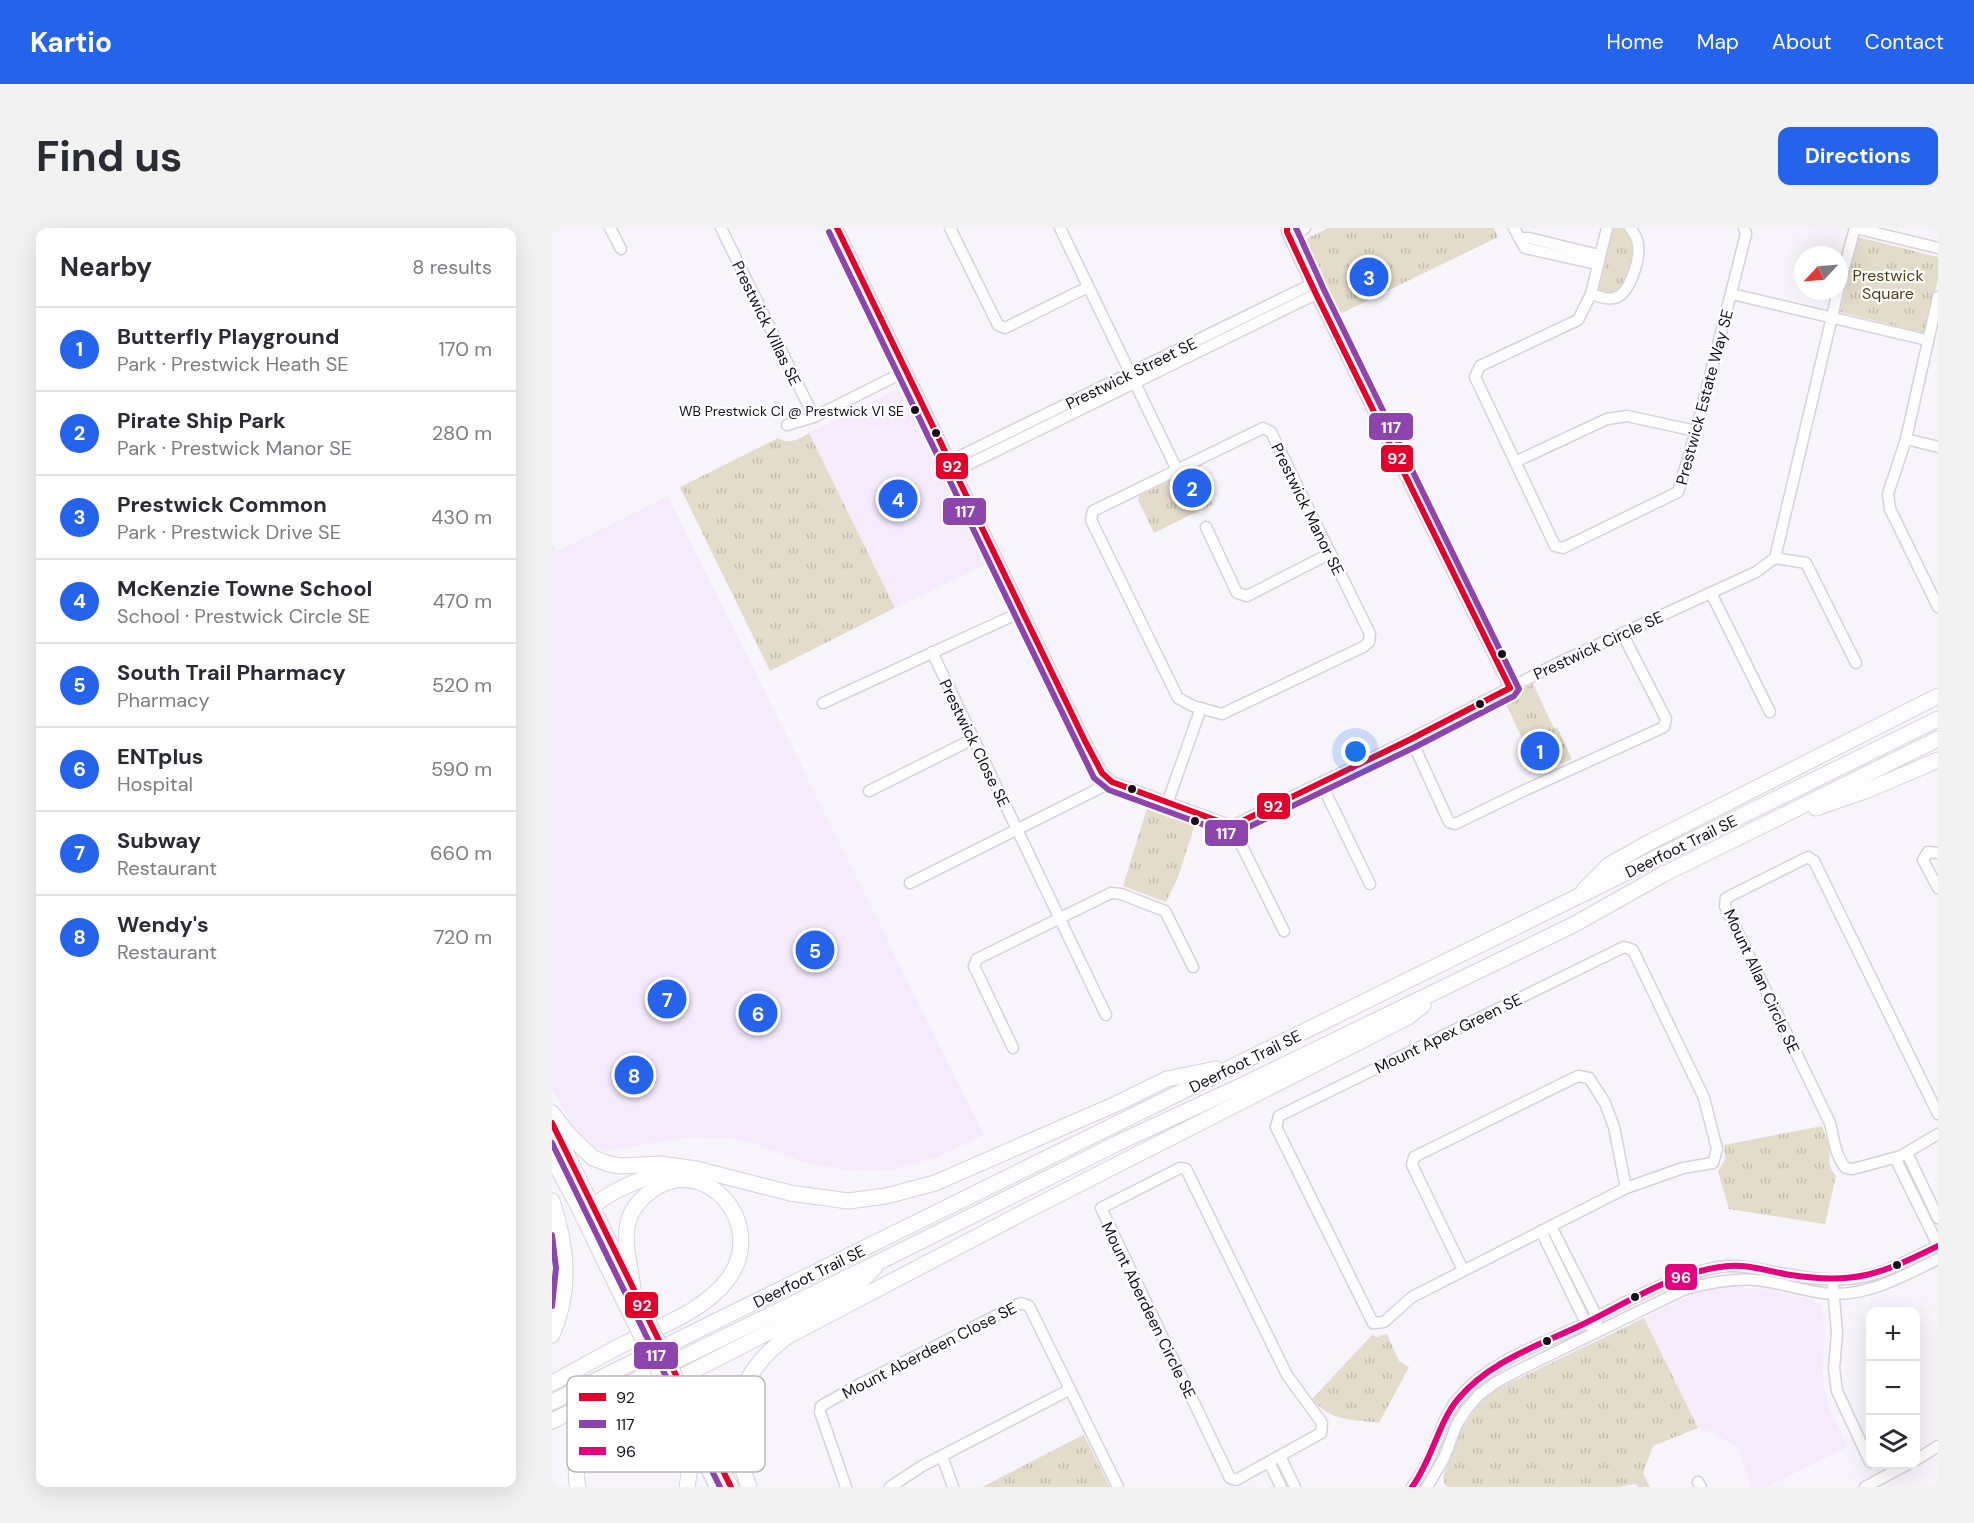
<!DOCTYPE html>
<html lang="en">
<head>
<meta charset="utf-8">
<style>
  :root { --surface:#fff; --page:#f2f2f3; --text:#2b2b33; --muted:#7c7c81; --line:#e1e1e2; --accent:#2563eb }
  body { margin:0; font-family:"DM Sans",sans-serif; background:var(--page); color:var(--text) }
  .controls { position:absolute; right:18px; bottom:18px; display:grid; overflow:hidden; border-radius:12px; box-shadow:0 6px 24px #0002 }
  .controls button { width:54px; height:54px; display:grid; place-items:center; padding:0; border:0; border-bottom:2px solid var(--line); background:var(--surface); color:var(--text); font:30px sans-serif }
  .compass { position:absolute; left:1242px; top:18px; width:54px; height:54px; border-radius:50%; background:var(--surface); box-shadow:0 6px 24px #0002; rotate:244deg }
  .you { position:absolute; left:804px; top:524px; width:21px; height:21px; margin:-15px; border:4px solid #fff; border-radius:50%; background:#1a73e8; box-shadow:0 0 0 9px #1a73e833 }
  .badge { display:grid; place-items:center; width:39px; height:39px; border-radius:50%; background:var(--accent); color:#fff; font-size:20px; font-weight:700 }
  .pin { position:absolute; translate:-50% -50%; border:3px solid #fff; box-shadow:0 2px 6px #0006 }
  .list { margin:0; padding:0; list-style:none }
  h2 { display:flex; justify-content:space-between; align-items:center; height:78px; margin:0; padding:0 24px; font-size:26px }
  h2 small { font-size:20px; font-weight:400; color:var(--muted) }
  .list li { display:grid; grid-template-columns:39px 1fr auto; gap:18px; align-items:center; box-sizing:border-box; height:84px; padding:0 24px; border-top:2px solid var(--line) }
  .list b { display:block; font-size:22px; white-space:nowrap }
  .list p { margin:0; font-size:20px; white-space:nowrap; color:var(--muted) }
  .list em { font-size:20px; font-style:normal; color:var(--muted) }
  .icon { flex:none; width:33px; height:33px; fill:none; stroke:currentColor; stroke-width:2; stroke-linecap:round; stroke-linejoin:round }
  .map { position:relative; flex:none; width:1386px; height:1259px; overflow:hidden; border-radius:12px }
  header { display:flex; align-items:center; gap:36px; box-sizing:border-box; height:84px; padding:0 30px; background:var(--accent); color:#fff }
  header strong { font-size:28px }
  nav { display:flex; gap:33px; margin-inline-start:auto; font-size:21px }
  .intro { display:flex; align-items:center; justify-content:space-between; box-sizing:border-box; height:144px; padding:0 36px }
  h1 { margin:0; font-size:42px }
  .button { padding:15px 27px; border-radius:12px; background:var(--accent); color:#fff; font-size:21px; font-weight:700 }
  main { display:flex; gap:36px; padding:0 36px }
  aside { flex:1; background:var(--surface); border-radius:12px; box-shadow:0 6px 24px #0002 }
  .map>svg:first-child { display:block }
  .built { fill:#f5ebfc }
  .park { fill:url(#park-tufts) }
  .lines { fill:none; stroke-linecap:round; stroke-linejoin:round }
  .minor-casing { stroke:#d7d1db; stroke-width:13 }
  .major-casing { stroke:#d7d1db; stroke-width:16 }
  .highway-casing { stroke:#d7d1db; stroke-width:17 }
  .minor { stroke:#fefdfe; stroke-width:10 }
  .major { stroke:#fefdfe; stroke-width:14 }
  .highway { stroke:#fefdfe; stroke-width:15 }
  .major-bridge-casing { stroke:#d7d1db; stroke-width:16; stroke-linecap:butt }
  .major-bridge { stroke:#fefdfe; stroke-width:14 }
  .bus-1-casing { stroke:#fff; stroke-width:10 }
  .bus-2-casing { stroke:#fff; stroke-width:10 }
  .bus-3-casing { stroke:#fff; stroke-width:10 }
  .bus-1 { stroke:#e4002b; stroke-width:6 }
  .bus-2 { stroke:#8e44ad; stroke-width:6 }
  .bus-3 { stroke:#e5007d; stroke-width:6 }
  .bus-dot { fill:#160f1a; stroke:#fff; stroke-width:2 }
  .labels { text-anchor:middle; stroke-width:4.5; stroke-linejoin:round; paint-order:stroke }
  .bus-label { font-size:14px; fill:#160f1a; stroke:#fff; text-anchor:end }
  .park-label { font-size:16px; fill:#4c4113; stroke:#fff }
  .street-label { font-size:16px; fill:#160f1a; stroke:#fff }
  .key { fill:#fff; stroke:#b9b7ba; stroke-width:1.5 }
  .key-label { font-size:16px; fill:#160f1a }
  .line-badge { stroke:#fff; stroke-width:2 }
  .badge-label { font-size:16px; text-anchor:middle; font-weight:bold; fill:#fff }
</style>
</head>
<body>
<header>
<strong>Kartio</strong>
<nav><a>Home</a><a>Map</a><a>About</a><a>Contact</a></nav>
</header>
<div class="intro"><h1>Find us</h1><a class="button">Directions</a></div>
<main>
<aside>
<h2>Nearby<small>8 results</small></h2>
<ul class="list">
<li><span class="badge">1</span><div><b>Butterfly Playground</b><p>Park · Prestwick Heath SE</p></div><em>170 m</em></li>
<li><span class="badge">2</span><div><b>Pirate Ship Park</b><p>Park · Prestwick Manor SE</p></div><em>280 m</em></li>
<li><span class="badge">3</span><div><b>Prestwick Common</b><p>Park · Prestwick Drive SE</p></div><em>430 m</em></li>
<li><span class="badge">4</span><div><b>McKenzie Towne School</b><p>School · Prestwick Circle SE</p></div><em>470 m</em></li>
<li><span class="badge">5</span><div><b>South Trail Pharmacy</b><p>Pharmacy</p></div><em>520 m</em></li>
<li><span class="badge">6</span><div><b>ENTplus</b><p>Hospital</p></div><em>590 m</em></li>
<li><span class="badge">7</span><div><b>Subway</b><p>Restaurant</p></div><em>660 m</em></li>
<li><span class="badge">8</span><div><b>Wendy's</b><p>Restaurant</p></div><em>720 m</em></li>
</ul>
</aside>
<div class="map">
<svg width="1386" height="1259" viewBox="0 0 1386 1259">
  <defs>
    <pattern id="park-tufts" width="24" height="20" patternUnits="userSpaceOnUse" patternTransform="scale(1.5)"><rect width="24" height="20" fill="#e4dcca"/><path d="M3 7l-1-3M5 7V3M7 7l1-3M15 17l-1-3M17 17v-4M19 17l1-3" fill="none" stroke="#c3bcad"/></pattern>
  </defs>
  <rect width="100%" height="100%" fill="#f8f4fb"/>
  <g class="built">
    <path d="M348 160 435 336 343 380 257 205Z"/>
    <path d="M116 268 432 907 386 929 341 941 320 943 296 942 258 936 198 914 181 910 155 909H136L52 923 44 920 23 900 0 862V315L5 323Z"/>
    <path d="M1177 1058 1217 1062 1259 1071 1269 1077 1273 1108 1270 1132 1272 1159 1277 1179 1296 1219 1214 1259H1199L1186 1220 1159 1204 1146 1200 1092 1090 1142 1066Z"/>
  </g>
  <g class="park">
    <path d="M776 0H942L946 9 788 86 752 12Z"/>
    <path d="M1055 0H1078L1086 17 1068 67 1039 66Z"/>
    <path d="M1306 9 1386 29V52L1373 105 1288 84Z"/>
    <path d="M257 205 343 380 218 443 128 259 226 210C238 217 246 211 257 205Z"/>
    <path d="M644 240 661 276 602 305 586 272 587 268Z"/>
    <path d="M981 456 1002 500 1005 499 1020 531 987 546 951 470Z"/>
    <path d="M595 580 643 597 626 649 614 674 571 658Z"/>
    <path d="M1270 898C1272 905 1276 912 1277 919 1278 931 1275 938 1284 948L1273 996 1177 981 1166 943 1173 931 1172 917Z"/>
    <path d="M1092 1090 1146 1200 1101 1218 1091 1245 1098 1259H1086L1084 1256 1065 1259H896C891 1256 891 1251 892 1246L908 1204 922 1182 941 1163Z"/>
    <path d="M835 1106 847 1133 857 1139 827 1195C799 1191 780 1194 760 1171L820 1107 825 1109Z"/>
    <path d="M532 1207 558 1259H430L531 1207Z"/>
  </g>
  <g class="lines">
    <defs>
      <g id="minor">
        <path d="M58 0 69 21"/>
        <path d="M169 0 262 189"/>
        <path d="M285 0 533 513 550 545 560 554 680 598 859 511 1006 435 1204 344 1223 330 1286 63"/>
        <path d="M398 0 446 97 453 100 536 59"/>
        <path d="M508 0 625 242"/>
        <path d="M735 0V4L764 66 958 460"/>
        <path d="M962 0 973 20 1045 36"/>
        <path d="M1055 0 1039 66 1026 92 928 138 923 149 1003 318 1011 320 1126 264 1144 203 1194 6 1192 0"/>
        <path d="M1303 0 1386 20"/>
        <path d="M967 10H977L1047 27"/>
        <path d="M739 11 753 0"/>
        <path d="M1287 59 1303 0"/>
        <path d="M1039 66C1046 68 1055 72 1062 70 1078 67 1088 31 1086 17 1086 11 1082 5 1078 0"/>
        <path d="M1180 66 1375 112"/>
        <path d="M1386 69 1354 211 1336 266 1338 281 1386 379"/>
        <path d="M235 197 262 189 354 143"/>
        <path d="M711 200 719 204 818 406 817 414 811 419 670 486 641 478 626 470 539 292 541 283Z"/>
        <path d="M1354 211 1386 219"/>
        <path d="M398 233 760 56"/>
        <path d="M963 234 1055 191 1075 188 1144 203"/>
        <path d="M403 243 764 66"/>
        <path d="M654 299 685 365 695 368 777 326"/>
        <path d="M1223 330 1254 335 1304 435"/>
        <path d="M1159 365 1218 484"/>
        <path d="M380 424 554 787"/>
        <path d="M271 475 471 383"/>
        <path d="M859 511 897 594 903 596 971 563 1112 499 1114 491 1070 405"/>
        <path d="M769 555 818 656"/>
        <path d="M317 563 421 511"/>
        <path d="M616 573 649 480"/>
        <path d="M680 598 732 703"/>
        <path d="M1386 625 1376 624 1371 632 1386 660"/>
        <path d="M358 655 560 554"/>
        <path d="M1072 719 1081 722 1152 870 1165 921 1161 935 1131 940 1074 960 860 1069 832 1094 821 1095 724 899 727 888Z"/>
        <path d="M461 820 422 738 425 731 559 665 569 666 613 683 641 739"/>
        <path d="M1386 886 1262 633 1256 629 1174 670 1173 678 1278 895C1282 911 1283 928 1294 940L1301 941 1349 928 1386 906"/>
        <path d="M1355 925 1386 990"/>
        <path d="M1343 930 1386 1017"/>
        <path d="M628 940 634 941 735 1147 770 1195 769 1205 684 1252 678 1250 549 980Z"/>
        <path d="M999 998 1045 1089V1094"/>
        <path d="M989 1003 1034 1095 1038 1098"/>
        <path d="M911 1042 860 937 862 929 1026 848 1037 850 1053 875 1062 899 1074 960"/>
        <path d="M1281 1059 1285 1105 1282 1140 1285 1163 1318 1234"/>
        <path d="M137 1207 163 1259"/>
        <path d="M390 1228 401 1259"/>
        <path d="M728 1228 743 1259"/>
        <path d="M1364 1232 1386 1218"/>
        <path d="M717 1234 729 1259"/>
        <path d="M1146 1254 1149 1259"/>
        <path d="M294 1259 268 1184 269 1178 308 1156 469 1075 477 1078 566 1259"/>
        <path d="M338 1259 370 1238 517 1162"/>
        <path d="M860 1259C869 1247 877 1233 882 1219 889 1203 894 1185 906 1171 935 1135 985 1118 1026 1099 1071 1076 1125 1043 1176 1038 1198 1037 1218 1044 1239 1047 1306 1059 1327 1047 1386 1018"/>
        <path d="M875 1259 892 1230 905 1196 914 1182 927 1167 943 1155 963 1144 1131 1062C1155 1055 1179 1050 1204 1052 1229 1054 1255 1065 1281 1066 1319 1067 1353 1047 1386 1031"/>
        <path d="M1313 1259 1356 1236"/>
      </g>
      <g id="major">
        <path d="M0 895 89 1078"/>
        <path d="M0 931 25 977 77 1084"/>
        <path d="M135 1172 178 1257"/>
      </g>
      <g id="highway">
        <path d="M1264 580 1316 562 1386 532"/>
        <path d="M1032 662 1057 637 1098 614 1386 468"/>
        <path d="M0 885 17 907 41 930 57 936 69 938 108 936 144 941 238 965 296 973 334 968 383 955 564 876 615 851 664 841"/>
        <path d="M0 973C15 1018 20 1062 0 1107"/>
        <path d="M33 993C35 989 37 984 40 980 53 965 98 946 117 944"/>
        <path d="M0 1155C25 1142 48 1128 72 1116 108 1098 151 1084 176 1051 216 997 154 923 99 963 88 971 79 981 76 995 70 1017 80 1041 81 1063"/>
        <path d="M0 1174 1386 491"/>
        <path d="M0 1193 329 1033 568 914 695 855 1021 697 1110 647 1386 511"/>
        <path d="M132 1196 138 1240 135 1259"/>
        <path d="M26 1259C15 1218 59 1188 88 1170L303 1060 323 1039"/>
        <path d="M178 1259V1257"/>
        <path d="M197 1259C173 1197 181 1148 236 1108L478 981 856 789 871 777"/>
      </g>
    </defs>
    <use href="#minor" class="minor-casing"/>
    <use href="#major" class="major-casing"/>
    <use href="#highway" class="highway-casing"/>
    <use href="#minor" class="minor"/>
    <use href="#major" class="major"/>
    <use href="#highway" class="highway"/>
    <defs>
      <g id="major-bridge">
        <path d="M89 1078 135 1172"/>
        <path d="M77 1084 123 1177"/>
      </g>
    </defs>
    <use href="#major-bridge" class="major-bridge-casing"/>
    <use href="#major-bridge" class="major-bridge"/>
    <defs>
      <g id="bus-1">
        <path d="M285 0 533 513 550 545 560 554 680 598 859 511 958 460"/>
        <path d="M735 0V4L764 66 958 460"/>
        <path d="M0 895 179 1259"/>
      </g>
      <g id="bus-2">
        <path d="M277 4 542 550 557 562 680 607 863 519 962 468 967 461 772 62 744 0"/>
        <path d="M0 915 168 1259"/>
        <path d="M0 1007 4 1040 0 1078"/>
      </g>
      <path id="bus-3" d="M860 1259C880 1232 886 1195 906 1171 937 1134 983 1119 1025 1099 1074 1076 1121 1043 1176 1038 1197 1036 1218 1044 1239 1047 1303 1057 1329 1046 1386 1018"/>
    </defs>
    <use href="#bus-1" class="bus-1-casing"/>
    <use href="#bus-2" class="bus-2-casing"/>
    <use href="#bus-3" class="bus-3-casing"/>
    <use href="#bus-1" class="bus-1"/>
    <use href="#bus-2" class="bus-2"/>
    <use href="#bus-3" class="bus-3"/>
  </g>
  <g class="bus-dot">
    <circle cx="363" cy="182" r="5"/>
    <circle cx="384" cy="205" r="5"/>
    <circle cx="950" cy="426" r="5"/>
    <circle cx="928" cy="476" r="5"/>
    <circle cx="580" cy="561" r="5"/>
    <circle cx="643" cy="593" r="5"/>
    <circle cx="1345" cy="1037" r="5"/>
    <circle cx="1083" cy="1069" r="5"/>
    <circle cx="995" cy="1113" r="5"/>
  </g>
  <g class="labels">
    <g class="bus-label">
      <text x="352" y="188">WB Prestwick CI @ Prestwick VI SE</text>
    </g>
    <g class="park-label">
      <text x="1336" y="53">Prestwick<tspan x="1336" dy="18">Square</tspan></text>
    </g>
    <g class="street-label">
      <text transform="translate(215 95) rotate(64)" y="6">Prestwick Villas SE</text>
      <text transform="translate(579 145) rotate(-26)" y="6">Prestwick Street SE</text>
      <text transform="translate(1152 169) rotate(-75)" y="6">Prestwick Estate Way SE</text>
      <text transform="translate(756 281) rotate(64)" y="6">Prestwick Manor SE</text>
      <text transform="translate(1046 417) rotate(-25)" y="6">Prestwick Circle SE</text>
      <text transform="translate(423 515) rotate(64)" y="6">Prestwick Close SE</text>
      <text transform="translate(1129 618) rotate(-26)" y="6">Deerfoot Trail SE</text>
      <text transform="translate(1210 753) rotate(65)" y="6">Mount Allan Circle SE</text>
      <text transform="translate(896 805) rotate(-26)" y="6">Mount Apex Green SE</text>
      <text transform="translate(693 833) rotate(-26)" y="6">Deerfoot Trail SE</text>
      <text transform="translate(257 1048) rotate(-26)" y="6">Deerfoot Trail SE</text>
      <text transform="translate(597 1082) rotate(64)" y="6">Mount Aberdeen Circle SE</text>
      <text transform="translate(377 1122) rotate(-27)" y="6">Mount Aberdeen Close SE</text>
    </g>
  </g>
  <rect x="15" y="1148" width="198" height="96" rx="9" class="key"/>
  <rect x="27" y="1165" width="27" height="8" fill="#e4002b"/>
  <rect x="27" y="1192" width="27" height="8" fill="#8e44ad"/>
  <rect x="27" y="1219" width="27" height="8" fill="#e5007d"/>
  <g class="key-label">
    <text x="64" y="1175">92</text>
    <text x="64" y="1202">117</text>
    <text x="64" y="1229">96</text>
  </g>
  <g class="line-badge">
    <rect x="816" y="184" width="46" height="29" rx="6" fill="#8e44ad"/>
    <rect x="828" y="216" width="34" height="29" rx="6" fill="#e4002b"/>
    <rect x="383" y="224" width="34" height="28" rx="6" fill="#e4002b"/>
    <rect x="390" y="269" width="45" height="29" rx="6" fill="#8e44ad"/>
    <rect x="704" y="564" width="35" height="28" rx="6" fill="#e4002b"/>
    <rect x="652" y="591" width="45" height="28" rx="6" fill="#8e44ad"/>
    <rect x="1112" y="1035" width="34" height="28" rx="6" fill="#e5007d"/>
    <rect x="72" y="1063" width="35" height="28" rx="6" fill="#e4002b"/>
    <rect x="81" y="1113" width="46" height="29" rx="6" fill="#8e44ad"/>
  </g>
  <g class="badge-label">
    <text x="839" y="205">117</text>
    <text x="845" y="236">92</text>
    <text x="400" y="244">92</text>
    <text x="413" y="289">117</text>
    <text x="721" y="584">92</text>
    <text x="674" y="611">117</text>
    <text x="1129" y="1055">96</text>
    <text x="90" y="1083">92</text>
    <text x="104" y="1133">117</text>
  </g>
</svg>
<div class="controls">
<button>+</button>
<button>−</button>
<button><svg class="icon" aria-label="layers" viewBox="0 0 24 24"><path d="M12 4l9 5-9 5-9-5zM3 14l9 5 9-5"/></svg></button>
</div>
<svg class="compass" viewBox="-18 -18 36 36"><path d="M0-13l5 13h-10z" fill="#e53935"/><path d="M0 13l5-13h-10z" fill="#7c7c81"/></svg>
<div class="you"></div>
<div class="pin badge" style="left:988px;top:523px">1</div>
<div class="pin badge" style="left:640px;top:260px">2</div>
<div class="pin badge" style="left:817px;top:49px">3</div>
<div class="pin badge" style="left:346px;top:271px">4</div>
<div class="pin badge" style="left:263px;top:722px">5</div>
<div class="pin badge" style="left:206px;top:785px">6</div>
<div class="pin badge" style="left:115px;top:771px">7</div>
<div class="pin badge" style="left:82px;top:847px">8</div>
</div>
</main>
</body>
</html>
